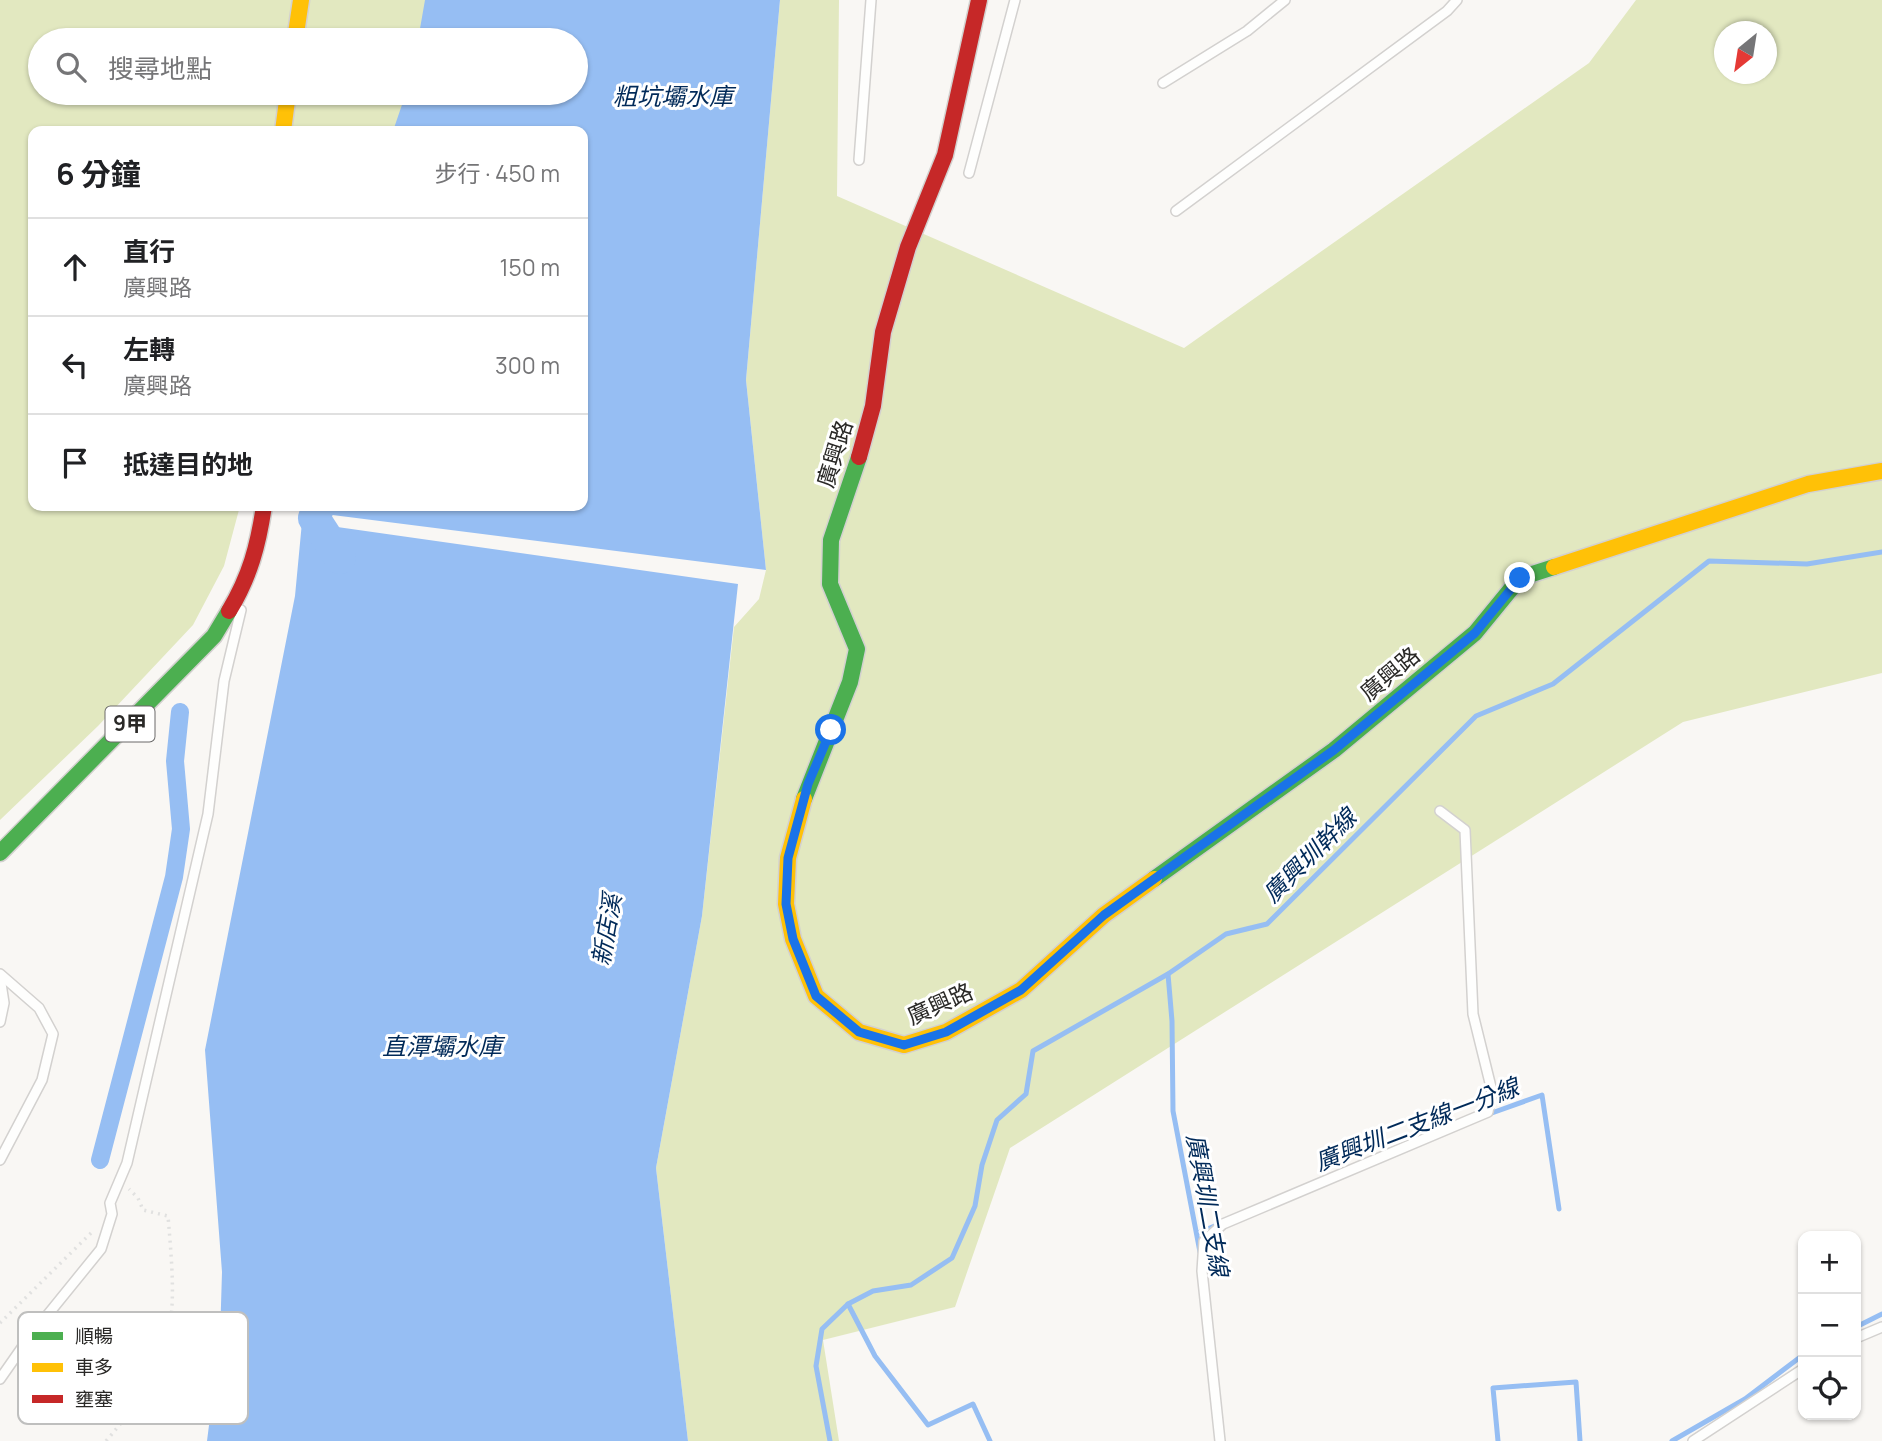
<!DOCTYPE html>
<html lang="zh-TW">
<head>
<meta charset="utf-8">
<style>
  :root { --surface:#fff; --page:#f6f6f6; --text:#202124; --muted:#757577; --line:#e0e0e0 }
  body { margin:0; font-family:Manrope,"Noto Sans TC",sans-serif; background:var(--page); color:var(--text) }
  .controls { position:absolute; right:21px; bottom:21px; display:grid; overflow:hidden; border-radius:14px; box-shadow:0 2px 5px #0004 }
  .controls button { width:63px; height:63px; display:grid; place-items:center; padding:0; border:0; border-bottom:2px solid var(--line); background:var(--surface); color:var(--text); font:35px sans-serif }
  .compass { position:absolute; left:1714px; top:21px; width:63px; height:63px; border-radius:50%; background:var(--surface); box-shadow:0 2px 5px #0004; rotate:210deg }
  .stop { position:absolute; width:21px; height:21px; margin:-16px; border:5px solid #1a73e8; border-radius:50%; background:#fff }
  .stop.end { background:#1a73e8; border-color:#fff; box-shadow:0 2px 7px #0008 }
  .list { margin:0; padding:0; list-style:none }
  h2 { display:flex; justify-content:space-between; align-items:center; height:91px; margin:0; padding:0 28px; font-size:30px }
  h2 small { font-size:23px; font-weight:400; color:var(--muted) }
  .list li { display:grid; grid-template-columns:46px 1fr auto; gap:21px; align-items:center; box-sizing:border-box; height:98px; padding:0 28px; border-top:2px solid var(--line) }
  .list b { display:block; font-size:26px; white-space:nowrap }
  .list p { margin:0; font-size:23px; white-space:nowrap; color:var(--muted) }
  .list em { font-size:23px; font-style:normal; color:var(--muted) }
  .icon { flex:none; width:38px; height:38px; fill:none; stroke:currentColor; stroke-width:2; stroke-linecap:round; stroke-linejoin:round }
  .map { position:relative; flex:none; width:1882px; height:1441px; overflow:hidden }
  .search { position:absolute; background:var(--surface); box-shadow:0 2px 5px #0004; left:28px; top:28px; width:560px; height:77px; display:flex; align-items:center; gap:18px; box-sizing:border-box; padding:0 24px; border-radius:38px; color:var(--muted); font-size:26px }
  .panel { position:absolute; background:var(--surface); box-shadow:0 2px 5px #0004; left:28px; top:126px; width:560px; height:385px; border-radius:14px }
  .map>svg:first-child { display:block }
  .green { fill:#e2e8c0; fill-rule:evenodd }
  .water { fill:#96bef3 }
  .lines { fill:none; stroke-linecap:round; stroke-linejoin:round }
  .stream { stroke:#96bef3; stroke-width:5 }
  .canal { stroke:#96bef3; stroke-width:18 }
  .river { stroke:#96bef3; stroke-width:32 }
  .lane-casing { stroke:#d3d1cf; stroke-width:12 }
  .fast-casing { stroke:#d3d1cf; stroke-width:19 }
  .slow-casing { stroke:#d3d1cf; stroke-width:19 }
  .jam-casing { stroke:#d3d1cf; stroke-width:19 }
  .path { stroke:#e1e1e0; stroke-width:3.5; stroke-dasharray:2 5; stroke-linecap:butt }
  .lane { stroke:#fefefd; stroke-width:9 }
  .fast { stroke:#4caf50; stroke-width:16 }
  .slow { stroke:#ffc107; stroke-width:16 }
  .jam { stroke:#c62828; stroke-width:16 }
  .route { stroke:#1a73e8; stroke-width:9 }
  .labels { text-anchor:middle; stroke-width:6; stroke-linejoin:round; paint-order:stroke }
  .shield { fill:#fff; stroke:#6a6968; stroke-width:2 }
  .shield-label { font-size:21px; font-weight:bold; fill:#2a2927 }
  .street-label { font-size:23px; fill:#2a2927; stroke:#fff }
  .water-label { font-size:24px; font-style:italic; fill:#012a59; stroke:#fff }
  .key { fill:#fff; stroke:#bfbfbe; stroke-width:2 }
  .key-label { font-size:19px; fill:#2a2927 }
</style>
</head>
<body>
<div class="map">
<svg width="1882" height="1441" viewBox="0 0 1882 1441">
  <rect width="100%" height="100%" fill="#f9f7f4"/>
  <g class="green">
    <path d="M0 0H575L494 40H40V93H475L462 131H33V506H240L224 566 193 625 98 726 0 820Z"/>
    <path d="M780 0H839L837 196 1184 348 1589 63 1636 0H1882V673L1683 722 1010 1148 955 1307 823 1340 839 1441H688L656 1168 702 916 734 627 759 599 766 570 746 380ZM1724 32H1766V74H1724Z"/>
  </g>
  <g class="water">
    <path d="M425 0H780L746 380 766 570 301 511 302 506H583V131H393L406 93H576V40H418Z"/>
    <path d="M302 522 738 584 702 916 656 1168 688 1441H207L220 1338 222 1272 205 1050 295 596Z"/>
  </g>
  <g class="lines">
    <g class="stream">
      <path d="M1168 974 1172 1021 1173 1111 1200 1252"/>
      <path d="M1489 1114 1542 1095 1559 1209"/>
      <path d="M1198 1233 1217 1225"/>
      <path d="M848 1304 875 1356 928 1425 973 1404 990 1441"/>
      <path d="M1856 1327 1882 1314"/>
      <path d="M830 1441 816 1366 822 1329 848 1304 873 1291 911 1285 952 1258 975 1206 982 1165 997 1120 1026 1094 1033 1051 1168 974 1226 934 1267 924 1476 716 1553 684 1709 561 1807 564 1882 552"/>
      <path d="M1498 1441 1493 1388 1576 1382 1580 1441"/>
      <path d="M1672 1441 1745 1399 1803 1355"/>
    </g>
    <path class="canal" d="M100 1160 174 877 181 829 175 761 180 712"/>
    <path class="river" d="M319 506 314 518 340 558"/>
    <defs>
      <g id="lane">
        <path d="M1163 83 1247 31 1285 0"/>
        <path d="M859 160 871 0"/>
        <path d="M969 173 1015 0"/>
        <path d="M1176 211 1447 11 1457 0"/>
        <path d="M0 974 39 1008 53 1034 42 1080 0 1160"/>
        <path d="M0 977 4 1003 0 1022"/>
        <path d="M1856 1338 1882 1327"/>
        <path d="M0 1379 28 1339 101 1249 112 1214 110 1203 127 1163 208 814 224 681 241 610"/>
        <path d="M1220 1441 1202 1271 1204 1241 1223 1224 1488 1112 1492 1091 1473 1014 1465 830 1440 811"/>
        <path d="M1693 1441 1803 1369"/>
      </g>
      <g id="fast">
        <path d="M804 799 850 682 857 649 830 584 831 540 859 457"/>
        <path d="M0 853 214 636 229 611"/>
        <path d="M1154 879 1334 750 1475 633 1520 578 1554 567"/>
      </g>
      <g id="slow">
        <path d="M295 40 301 0"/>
        <path d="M283 131 288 93"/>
        <path d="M1554 567 1808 484 1882 471"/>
        <path d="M804 799 788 858 786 904 793 939 816 996 859 1032 904 1045 946 1032 1021 990 1104 915 1154 879"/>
      </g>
      <g id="jam">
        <path d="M859 457 873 406 883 332 908 247 945 155 979 0"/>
        <path d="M229 611C250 576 258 546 264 506"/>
      </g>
    </defs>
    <use href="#lane" class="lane-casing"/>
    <use href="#fast" class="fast-casing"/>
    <use href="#slow" class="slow-casing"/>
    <use href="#jam" class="jam-casing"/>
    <g class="path">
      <path d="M0 1323 93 1231"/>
      <path d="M106 1441C179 1357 177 1322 168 1216L143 1210 138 1198 129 1189"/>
    </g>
    <use href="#lane" class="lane"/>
    <use href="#fast" class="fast"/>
    <use href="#slow" class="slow"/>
    <use href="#jam" class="jam"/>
  </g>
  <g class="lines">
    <path class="route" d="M831 730 808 784 788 858 786 904 793 939 816 996 859 1032 904 1045 946 1032 1021 990 1104 915 1334 750 1475 633 1520 578"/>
  </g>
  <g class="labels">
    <rect class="shield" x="105.5" y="706.5" width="49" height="35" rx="5"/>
    <g class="shield-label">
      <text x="130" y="731">9甲</text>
    </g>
    <g class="street-label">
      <text transform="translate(835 454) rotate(-73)" y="8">廣興路</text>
      <text transform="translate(1390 674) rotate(-40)" y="8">廣興路</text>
      <text transform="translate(940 1004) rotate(-24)" y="8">廣興路</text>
    </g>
    <g class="water-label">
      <text x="673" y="105">粗坑壩水庫</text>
      <text transform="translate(1310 856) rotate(-45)" y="8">廣興圳幹線</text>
      <text transform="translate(607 930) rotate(-80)" y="8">新店溪</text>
      <text x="442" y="1055">直潭壩水庫</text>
      <text transform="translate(1417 1125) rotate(-21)" y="8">廣興圳二支線一分線</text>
      <text transform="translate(1207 1205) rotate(80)" y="8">廣興圳二支線</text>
    </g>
  </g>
  <rect x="18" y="1312" width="230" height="112" rx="10" class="key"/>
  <rect x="32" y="1332" width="31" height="8" fill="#4caf50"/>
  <rect x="32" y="1363" width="31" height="9" fill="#ffc107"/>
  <rect x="32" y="1395" width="31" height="8" fill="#c62828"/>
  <g class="key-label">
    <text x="75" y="1343">順暢</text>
    <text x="75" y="1374">車多</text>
    <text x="75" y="1406">壅塞</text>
  </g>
</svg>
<div class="controls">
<button>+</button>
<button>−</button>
<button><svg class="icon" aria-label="locate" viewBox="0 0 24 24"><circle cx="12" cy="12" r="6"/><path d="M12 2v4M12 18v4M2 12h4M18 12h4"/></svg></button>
</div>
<svg class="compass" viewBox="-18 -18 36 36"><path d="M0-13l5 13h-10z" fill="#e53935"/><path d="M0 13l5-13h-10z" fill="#757577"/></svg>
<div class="stop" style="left:831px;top:730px"></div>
<div class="stop end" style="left:1520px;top:578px"></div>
<div class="search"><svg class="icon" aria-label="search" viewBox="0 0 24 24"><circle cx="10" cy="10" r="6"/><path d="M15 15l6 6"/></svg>搜尋地點</div>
<section class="panel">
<h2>6 分鐘<small>步行 · 450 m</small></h2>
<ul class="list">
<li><svg class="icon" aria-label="ahead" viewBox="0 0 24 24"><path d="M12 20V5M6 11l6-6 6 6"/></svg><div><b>直行</b><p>廣興路</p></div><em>150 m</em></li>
<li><svg class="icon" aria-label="left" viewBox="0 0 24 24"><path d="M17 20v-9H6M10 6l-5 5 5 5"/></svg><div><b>左轉</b><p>廣興路</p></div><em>300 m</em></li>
<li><svg class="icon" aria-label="arrive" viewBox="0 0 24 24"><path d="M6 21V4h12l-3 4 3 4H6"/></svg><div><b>抵達目的地</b></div></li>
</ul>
</section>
</div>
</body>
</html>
